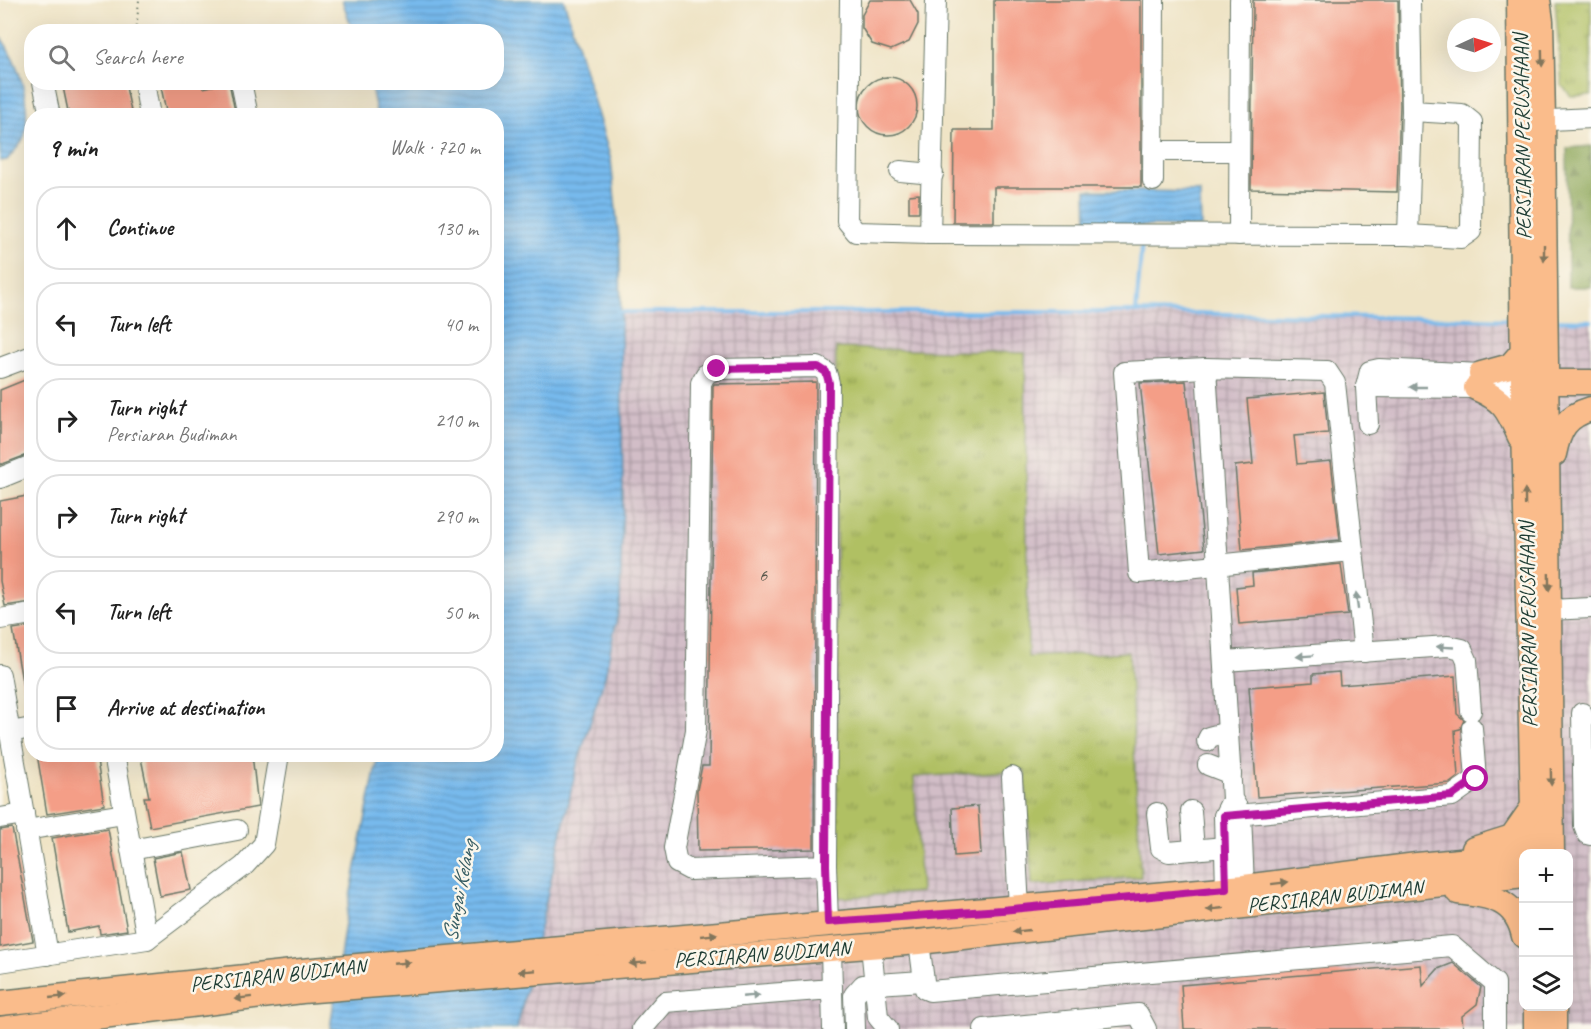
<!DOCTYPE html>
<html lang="en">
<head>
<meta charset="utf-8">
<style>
  :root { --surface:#fff; --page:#f2f2f2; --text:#222; --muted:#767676; --line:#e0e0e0 }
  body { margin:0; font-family:Caveat,sans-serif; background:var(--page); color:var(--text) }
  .controls { position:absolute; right:18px; bottom:18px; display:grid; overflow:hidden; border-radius:12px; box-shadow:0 6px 24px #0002 }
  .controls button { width:54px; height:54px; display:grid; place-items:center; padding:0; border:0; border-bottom:2px solid var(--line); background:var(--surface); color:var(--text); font:30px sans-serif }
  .compass { position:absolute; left:1447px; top:18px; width:54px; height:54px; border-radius:50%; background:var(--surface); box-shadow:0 6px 24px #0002; rotate:86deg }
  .stop { position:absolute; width:18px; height:18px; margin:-14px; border:4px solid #b5179e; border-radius:50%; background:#fff }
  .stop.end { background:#b5179e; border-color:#fff; box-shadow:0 2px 6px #0008 }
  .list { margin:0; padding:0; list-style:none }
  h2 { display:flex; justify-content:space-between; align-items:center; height:78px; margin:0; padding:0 24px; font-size:26px }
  h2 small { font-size:20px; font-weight:400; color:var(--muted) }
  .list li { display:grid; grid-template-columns:39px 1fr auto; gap:18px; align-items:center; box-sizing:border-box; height:84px; margin:0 12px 12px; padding:0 12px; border:2px solid var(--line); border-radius:24px }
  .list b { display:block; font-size:22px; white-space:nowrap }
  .list p { margin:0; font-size:20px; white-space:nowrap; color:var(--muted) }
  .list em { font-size:20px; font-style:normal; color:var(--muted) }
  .icon { flex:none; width:33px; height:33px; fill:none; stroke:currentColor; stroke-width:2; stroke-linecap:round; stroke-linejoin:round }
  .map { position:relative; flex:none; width:1591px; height:1029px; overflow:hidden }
  .search { position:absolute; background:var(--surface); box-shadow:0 6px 24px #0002; left:24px; top:24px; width:480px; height:66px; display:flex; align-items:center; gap:15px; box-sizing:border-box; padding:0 21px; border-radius:24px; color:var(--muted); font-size:22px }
  .panel { position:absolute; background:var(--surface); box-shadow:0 6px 24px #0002; left:24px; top:108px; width:480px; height:654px; border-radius:24px }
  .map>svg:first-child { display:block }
  .industrial { fill:url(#industrial-grid); fill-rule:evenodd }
  .grass { fill:url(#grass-tufts); stroke:#687e4c; stroke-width:1.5 }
  .forest { fill:url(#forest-firs); stroke:#567246; stroke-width:1.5 }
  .water { fill:url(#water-rules); stroke:#4b7c90; stroke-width:1.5 }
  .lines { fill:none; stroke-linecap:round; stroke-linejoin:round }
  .stream { stroke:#77baed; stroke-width:4 }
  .building { fill:#f49e87 }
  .minor-casing { stroke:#687767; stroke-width:22 }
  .major-casing { stroke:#687767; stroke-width:27 }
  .path { stroke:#687767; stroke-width:2; stroke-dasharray:1.5 4.5; stroke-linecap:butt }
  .minor { stroke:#fff; stroke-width:20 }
  .major { stroke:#fabc8b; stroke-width:24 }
  .oneway { fill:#82765b }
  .oneway2 { fill:#8f9e9a }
  .route { stroke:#b5179e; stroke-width:8 }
  .labels { text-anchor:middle; stroke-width:5; stroke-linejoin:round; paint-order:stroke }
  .number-label { font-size:18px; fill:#545549 }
  .street-label { font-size:21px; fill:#1f3d34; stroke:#fbf7ec }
  .water-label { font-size:22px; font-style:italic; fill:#355c62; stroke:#fbf7ec }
</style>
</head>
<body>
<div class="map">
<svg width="1591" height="1029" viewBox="0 0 1591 1029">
  <defs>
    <pattern id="industrial-grid" width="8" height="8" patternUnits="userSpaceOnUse" patternTransform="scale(1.5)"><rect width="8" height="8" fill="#d2bdc7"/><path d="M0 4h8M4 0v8" fill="none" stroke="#aa9ba2"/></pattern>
    <pattern id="grass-tufts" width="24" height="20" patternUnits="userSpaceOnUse" patternTransform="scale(1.5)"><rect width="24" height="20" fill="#b0c063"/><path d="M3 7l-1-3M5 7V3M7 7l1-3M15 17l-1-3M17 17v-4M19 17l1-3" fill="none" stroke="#8f9d52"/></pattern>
    <pattern id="forest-firs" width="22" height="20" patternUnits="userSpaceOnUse" patternTransform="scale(1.5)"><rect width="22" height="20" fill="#8ca659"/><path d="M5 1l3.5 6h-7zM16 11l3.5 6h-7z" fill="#72884a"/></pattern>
    <pattern id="water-rules" width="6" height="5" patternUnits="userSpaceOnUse" patternTransform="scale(1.5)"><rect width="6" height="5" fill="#77baed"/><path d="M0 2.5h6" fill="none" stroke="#6198c1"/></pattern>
  </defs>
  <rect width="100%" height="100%" fill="#fbf7ec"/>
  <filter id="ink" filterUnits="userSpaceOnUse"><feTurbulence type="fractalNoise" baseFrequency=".0167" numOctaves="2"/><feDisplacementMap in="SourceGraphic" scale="12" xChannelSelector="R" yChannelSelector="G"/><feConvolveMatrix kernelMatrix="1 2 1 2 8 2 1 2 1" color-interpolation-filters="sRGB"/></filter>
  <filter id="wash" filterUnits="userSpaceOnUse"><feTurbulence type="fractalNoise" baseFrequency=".008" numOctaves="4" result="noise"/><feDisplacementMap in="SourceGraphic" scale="24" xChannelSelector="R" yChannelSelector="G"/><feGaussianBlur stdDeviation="1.35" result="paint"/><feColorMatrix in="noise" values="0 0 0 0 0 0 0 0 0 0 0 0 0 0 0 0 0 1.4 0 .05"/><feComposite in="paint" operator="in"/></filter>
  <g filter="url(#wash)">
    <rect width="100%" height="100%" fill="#efe4c6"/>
    <path class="industrial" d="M620 312H1136L1591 321V1029H517L577 765 605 676 620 603 623 497ZM1524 854H1568V1006H1524Z"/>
    <g class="grass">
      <path d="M1555 0H1591V95L1571 96 1562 86Z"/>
      <path d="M836 348 1025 353 1028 657 1129 652 1141 877 1032 885 1025 770 914 777 921 892 837 898Z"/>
    </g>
    <path class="forest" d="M1591 146V287H1568L1567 148Z"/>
    <g class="water">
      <path d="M342 0H564L611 160 620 250 623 497 620 603 605 676 577 765 517 1029H330L345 922 378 755 496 754V116L377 115 370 83 496 82V32L353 31Z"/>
      <path d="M0 36C19 63 31 99 25 133 24 142 13 153 7 160L0 161Z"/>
      <path d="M1086 190 1200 192 1201 227 1087 225Z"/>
    </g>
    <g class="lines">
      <g class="stream">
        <path d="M617 312H1136L1515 320"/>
        <path d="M1136 312 1142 242"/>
        <path d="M1553 320 1591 321"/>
      </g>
    </g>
    <g id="blocks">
      <g class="building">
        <path d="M870 0H910L918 14V24L909 42 891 50 872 44 862 28V15Z"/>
        <path d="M994 0H1141V187H994V222H953L954 130H994Z"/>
        <path d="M1253 0H1398L1400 105 1397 192 1251 189Z"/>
        <circle cx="888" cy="106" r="29"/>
        <path d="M62 82H125L132 116H69Z"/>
        <path d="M160 82H202L203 88 229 82 236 116H167Z"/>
        <path d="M919 194V212H909V195Z"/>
        <path d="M32 377V453L0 465V390Z"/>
        <path d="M1186 381 1204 549 1159 554 1140 383Z"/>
        <path d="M816 382 814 849 698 851 697 790 702 766H709L713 386 714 384Z"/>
        <path d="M1324 392 1328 433 1294 436 1297 464 1331 461 1340 540 1242 550 1235 466 1253 464 1247 399Z"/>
        <path d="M32 495V602L5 606 0 581V501Z"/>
        <path d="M1341 564 1348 615 1239 624 1236 587 1253 585 1252 573Z"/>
        <path d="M32 626V685L23 687 13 629Z"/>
        <path d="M1339 672 1340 685 1455 676 1457 714 1464 720 1460 729 1455 730 1458 777 1450 783 1257 797 1249 687 1313 682V674Z"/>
        <path d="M37 754H96L104 805 47 814Z"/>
        <path d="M161 754H252L258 807 150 827 144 797H149L141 758Z"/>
        <path d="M978 806 981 854 954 856 952 808Z"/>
        <path d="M12 828 33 941 0 947V830Z"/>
        <path d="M108 829 127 930 100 934 99 926 68 932 52 838Z"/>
        <path d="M183 852 191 890 160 896 153 858Z"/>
        <path d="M1453 963 1481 987 1477 1004 1462 1016 1463 1029H1184L1181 985 1421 965 1423 986 1438 969Z"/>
      </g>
    </g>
  </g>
  <g filter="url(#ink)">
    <use href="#blocks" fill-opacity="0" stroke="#687767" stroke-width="1.5"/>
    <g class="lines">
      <defs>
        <g id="minor">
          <path d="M850 0 847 221 856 232 930 234 1408 235 1412 111 1410 0"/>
          <path d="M43 82 50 116"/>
          <path d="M144 82 150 116"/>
          <path d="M241 82 248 116"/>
          <path d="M1530 121 1591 118"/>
          <path d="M1153 151H1239"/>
          <path d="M900 171 933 174"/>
          <path d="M1153 181 1154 0"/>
          <path d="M930 234 936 0"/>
          <path d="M1239 235 1240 0"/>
          <path d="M1408 235 1461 238 1471 231 1472 122 1462 114 1412 111"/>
          <path d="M0 368 32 356"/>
          <path d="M1206 368 1124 372 1139 573 1351 551"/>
          <path d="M1523 383 1481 374 1379 369 1370 371 1366 387 1476 388 1523 396"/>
          <path d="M1366 387 1368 424"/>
          <path d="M0 478 32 465"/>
          <path d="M1549 610 1591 608"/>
          <path d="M0 619 32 614"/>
          <path d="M1224 661 1448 646 1462 649 1467 660 1471 711"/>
          <path d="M0 675 48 955"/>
          <path d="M1582 713 1584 826 1587 834 1591 835"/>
          <path d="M10 732 32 728"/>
          <path d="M1207 741 1209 737 1228 732"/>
          <path d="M114 754 147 939"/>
          <path d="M1208 765 1231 774"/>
          <path d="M1012 777 1019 908"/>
          <path d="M1191 811 1194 850"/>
          <path d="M1157 813 1161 848 1169 852 1225 847"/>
          <path d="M1224 816 1452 796 1476 779 1472 728"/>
          <path d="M0 818 24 814"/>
          <path d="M26 830 124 814"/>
          <path d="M131 850 237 830"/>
          <path d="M826 865 690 870 677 863 674 848 696 730 701 383 706 374 717 369 818 367 826 372 829 383 826 865 828 922"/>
          <path d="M1244 887 1241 814 1232 799 1206 368 1327 371 1335 383 1364 652"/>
          <path d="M1226 889 1224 816 1230 804"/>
          <path d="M919 942 925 989 930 991 1452 946 1495 983V1029"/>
          <path d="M871 946 878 1017 888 1029"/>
          <path d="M831 949 833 1029"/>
          <path d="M0 962 147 939 244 866 264 844 279 754"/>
          <path d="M642 1029 665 1002 832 989"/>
          <path d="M855 1029 854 995 863 985 922 981"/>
          <path d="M984 1029 1138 1014 1146 1029"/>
        </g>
        <g id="major">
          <path d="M1519 0 1523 383 1534 854"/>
          <path d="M1538 0 1541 21 1543 120 1552 854"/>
          <path d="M1481 374 1510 366 1523 351"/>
          <path d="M1531 382H1591"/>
          <path d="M1476 388C1504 400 1508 410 1520 437"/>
          <path d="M1554 454C1559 429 1566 416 1591 409"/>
          <path d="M1474 849 1512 837 1533 807"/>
          <path d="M1458 892C1491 896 1516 899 1524 936"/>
          <path d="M0 1003 302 971 1244 887 1417 865 1524 855"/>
          <path d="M1554 1006V1029"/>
          <path d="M0 1029 302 991 919 942 1524 875"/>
          <path d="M1536 1029V1006"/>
        </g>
      </defs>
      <use href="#minor" class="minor-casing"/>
      <use href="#major" class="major-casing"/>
      <path class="path" d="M136 32 139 0"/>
      <use href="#minor" class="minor"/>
      <use href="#major" class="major"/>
    </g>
    <defs><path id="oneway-solid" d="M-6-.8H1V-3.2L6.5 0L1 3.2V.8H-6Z" transform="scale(1.5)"/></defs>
    <g class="oneway">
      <use href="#oneway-solid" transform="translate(1542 58) rotate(89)"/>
      <use href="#oneway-solid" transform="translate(1544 253) rotate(90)"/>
      <use href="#oneway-solid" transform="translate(1525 497) rotate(-91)"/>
      <use href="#oneway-solid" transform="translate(1549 582) rotate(89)"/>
      <use href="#oneway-solid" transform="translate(1551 777) rotate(89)"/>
      <use href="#oneway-solid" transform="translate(1280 883) rotate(-7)"/>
      <use href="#oneway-solid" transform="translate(1215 909) rotate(174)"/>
      <use href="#oneway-solid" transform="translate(1021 931) rotate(174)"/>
      <use href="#oneway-solid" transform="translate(709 935) rotate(-6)"/>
      <use href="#oneway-solid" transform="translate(402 963) rotate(-5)"/>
      <use href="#oneway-solid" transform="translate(638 963) rotate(176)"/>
      <use href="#oneway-solid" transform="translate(527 971) rotate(175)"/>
      <use href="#oneway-solid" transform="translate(58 997) rotate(-6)"/>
      <use href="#oneway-solid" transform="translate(243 998) rotate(173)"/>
    </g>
    <g class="oneway2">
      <use href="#oneway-solid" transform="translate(1418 387) rotate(180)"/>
      <use href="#oneway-solid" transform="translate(1357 601) rotate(-97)"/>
      <use href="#oneway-solid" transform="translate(1445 647) rotate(-177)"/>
      <use href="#oneway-solid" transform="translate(1305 656) rotate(176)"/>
      <use href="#oneway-solid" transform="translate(751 996) rotate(-5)"/>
    </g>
  </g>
  <g class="lines" filter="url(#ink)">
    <path class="route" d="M717 369 818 367 826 372 829 383 826 865 828 922 1002 910 1226 889 1224 816 1452 796 1476 779"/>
  </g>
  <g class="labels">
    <g class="number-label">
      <text x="763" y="581">6</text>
    </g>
    <g class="street-label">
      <text transform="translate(1522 137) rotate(-91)" y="7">PERSIARAN PERUSAHAAN</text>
      <text transform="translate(1528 625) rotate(-91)" y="7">PERSIARAN PERUSAHAAN</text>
      <text transform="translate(1335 896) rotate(-6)" y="7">PERSIARAN BUDIMAN</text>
      <text transform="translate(762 954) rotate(-4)" y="7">PERSIARAN BUDIMAN</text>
      <text transform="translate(278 975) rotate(-6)" y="7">PERSIARAN BUDIMAN</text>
    </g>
    <g class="water-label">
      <text transform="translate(458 891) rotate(-79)" y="8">Sungai Kelang</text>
    </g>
  </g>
</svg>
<div class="controls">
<button>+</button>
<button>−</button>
<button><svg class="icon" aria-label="layers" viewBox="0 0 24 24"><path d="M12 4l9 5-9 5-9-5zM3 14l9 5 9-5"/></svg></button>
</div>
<svg class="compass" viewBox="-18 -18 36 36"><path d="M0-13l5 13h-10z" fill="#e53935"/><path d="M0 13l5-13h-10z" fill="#767676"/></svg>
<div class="stop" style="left:1476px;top:779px"></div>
<div class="stop end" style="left:717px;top:369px"></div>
<div class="search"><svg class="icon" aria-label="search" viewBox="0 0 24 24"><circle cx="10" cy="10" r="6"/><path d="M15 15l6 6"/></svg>Search here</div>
<section class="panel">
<h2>9 min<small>Walk · 720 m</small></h2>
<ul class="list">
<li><svg class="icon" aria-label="ahead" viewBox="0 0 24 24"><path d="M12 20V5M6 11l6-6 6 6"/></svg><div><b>Continue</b></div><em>130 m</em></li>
<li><svg class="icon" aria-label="left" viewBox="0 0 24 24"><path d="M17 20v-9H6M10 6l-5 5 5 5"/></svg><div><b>Turn left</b></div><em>40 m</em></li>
<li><svg class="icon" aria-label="right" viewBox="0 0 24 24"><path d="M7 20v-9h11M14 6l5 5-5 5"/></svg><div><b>Turn right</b><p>Persiaran Budiman</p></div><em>210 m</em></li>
<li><svg class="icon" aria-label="right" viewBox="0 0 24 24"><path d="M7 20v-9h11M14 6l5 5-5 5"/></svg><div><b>Turn right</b></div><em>290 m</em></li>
<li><svg class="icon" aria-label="left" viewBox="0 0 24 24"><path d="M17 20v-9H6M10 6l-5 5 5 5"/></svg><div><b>Turn left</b></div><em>50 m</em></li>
<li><svg class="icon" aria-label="arrive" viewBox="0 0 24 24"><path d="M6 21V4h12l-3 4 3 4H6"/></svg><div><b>Arrive at destination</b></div></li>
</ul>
</section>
</div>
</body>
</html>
